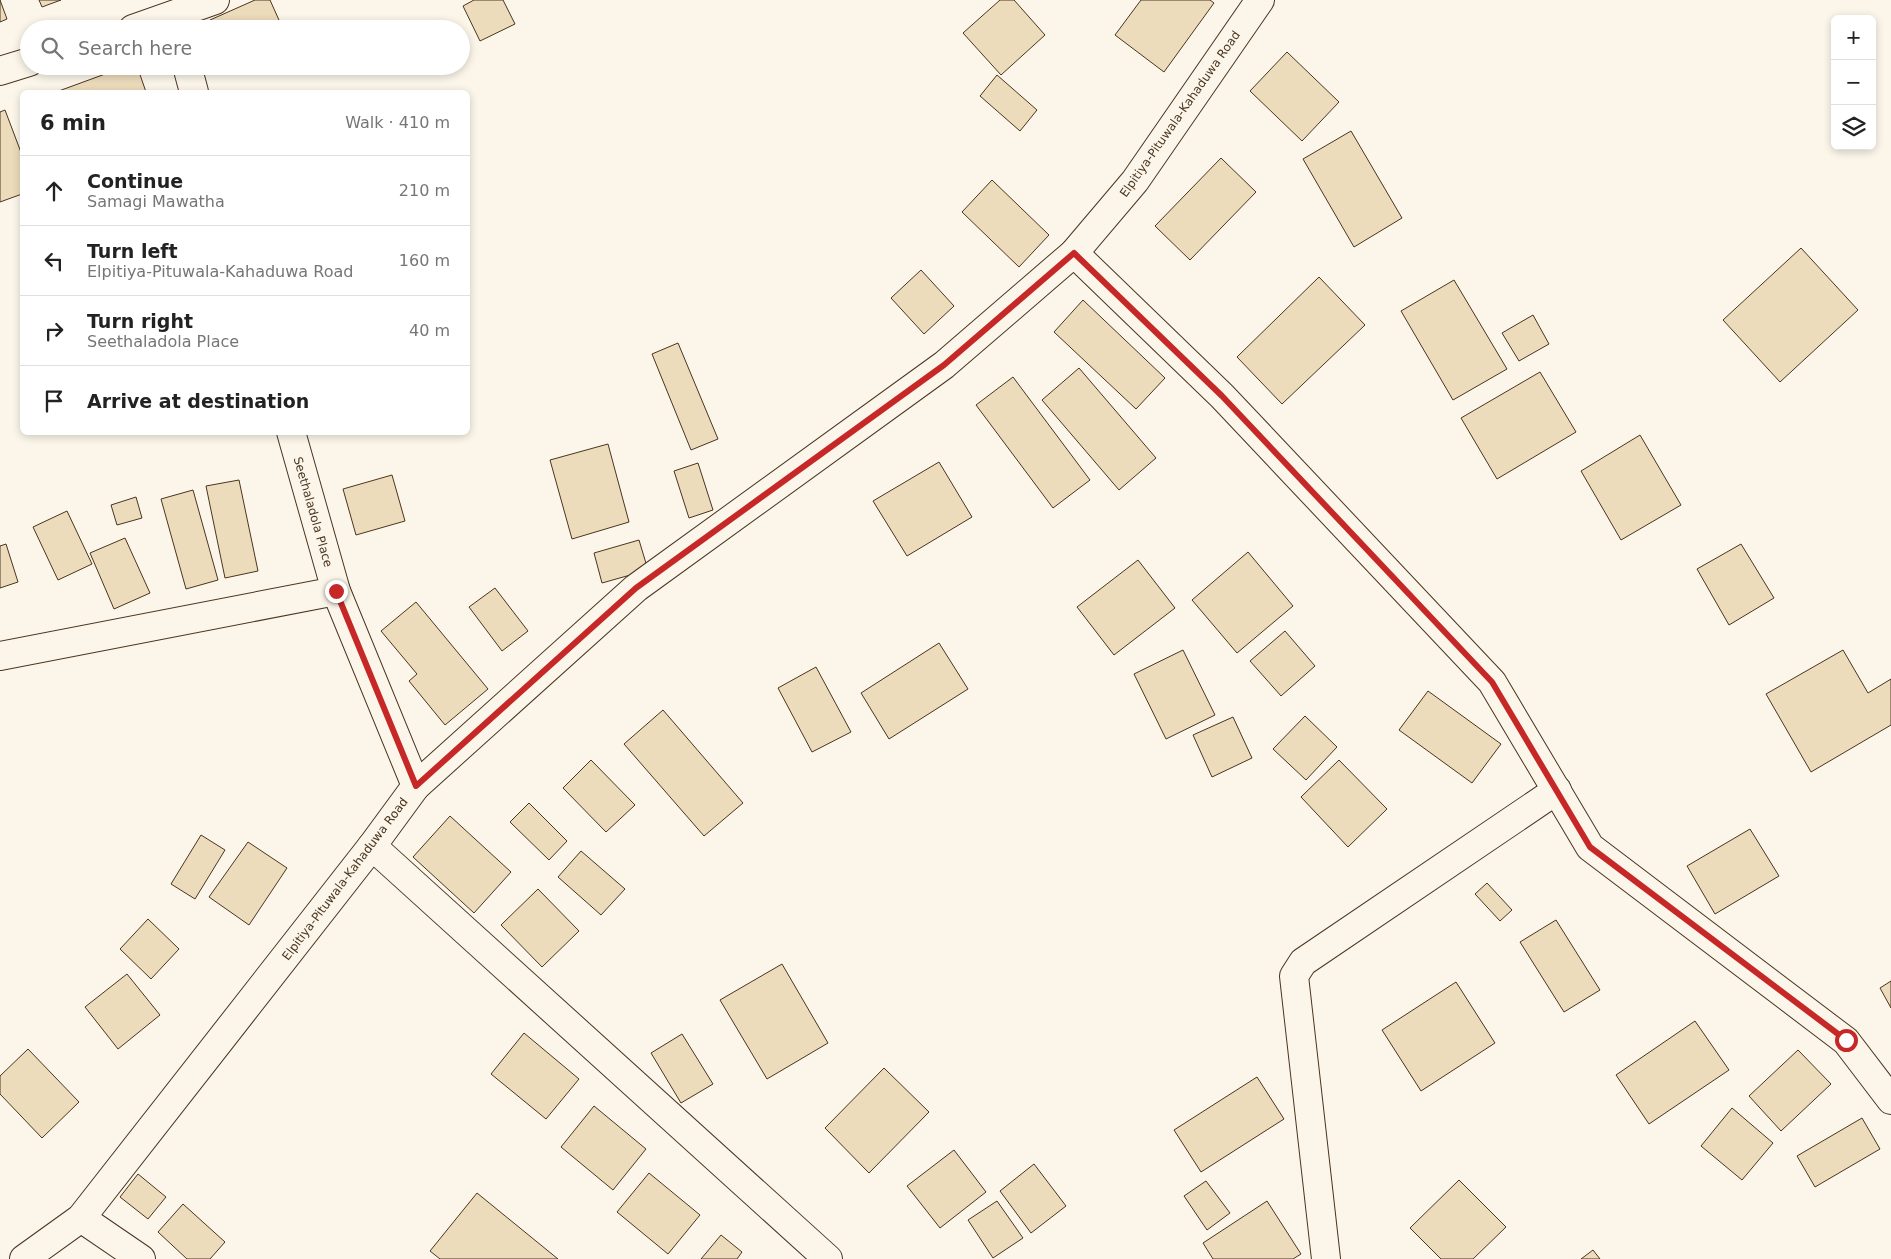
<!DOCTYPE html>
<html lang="en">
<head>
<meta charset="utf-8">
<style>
  :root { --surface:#fff; --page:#f2f2f2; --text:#222; --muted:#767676; --line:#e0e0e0 }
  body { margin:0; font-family:"DejaVu Sans",sans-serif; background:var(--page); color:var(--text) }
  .controls { position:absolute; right:15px; top:15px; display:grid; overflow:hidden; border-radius:8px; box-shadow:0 2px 8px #0003 }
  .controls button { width:45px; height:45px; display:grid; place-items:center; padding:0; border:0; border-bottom:1px solid var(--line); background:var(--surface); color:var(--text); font:25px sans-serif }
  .stop { position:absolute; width:15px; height:15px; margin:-11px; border:4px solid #c62828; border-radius:50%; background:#fff }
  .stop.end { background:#c62828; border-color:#fff; box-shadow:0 1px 5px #0008 }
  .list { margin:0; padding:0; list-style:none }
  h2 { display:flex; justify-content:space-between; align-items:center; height:65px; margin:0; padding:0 20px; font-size:21px }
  h2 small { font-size:16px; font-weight:400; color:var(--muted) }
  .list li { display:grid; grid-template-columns:32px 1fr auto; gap:15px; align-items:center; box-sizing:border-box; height:70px; padding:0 20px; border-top:1px solid var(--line) }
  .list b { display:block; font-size:19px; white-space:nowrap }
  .list p { margin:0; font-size:16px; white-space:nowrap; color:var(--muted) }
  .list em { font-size:16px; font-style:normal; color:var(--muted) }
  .icon { flex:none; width:28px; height:28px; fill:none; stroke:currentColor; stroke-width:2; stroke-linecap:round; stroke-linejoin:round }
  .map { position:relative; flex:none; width:1891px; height:1259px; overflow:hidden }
  .search { position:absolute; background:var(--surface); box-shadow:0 2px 8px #0003; left:20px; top:20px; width:450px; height:55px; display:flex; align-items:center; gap:12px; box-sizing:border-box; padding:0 18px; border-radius:28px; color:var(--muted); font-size:19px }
  .panel { position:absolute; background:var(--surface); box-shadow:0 2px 8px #0003; left:20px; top:90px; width:450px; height:345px; border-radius:8px }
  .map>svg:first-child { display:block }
  .building { fill:#ecdcbc; stroke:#4a3520 }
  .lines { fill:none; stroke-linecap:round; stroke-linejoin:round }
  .minor-casing { stroke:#4a3520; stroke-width:30 }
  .minor { stroke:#fbf6e9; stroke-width:28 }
  .route { stroke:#c62828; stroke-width:6 }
  .labels { text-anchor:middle; stroke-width:4; stroke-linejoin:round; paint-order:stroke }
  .street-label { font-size:12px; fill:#4a3520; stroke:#fbf6e9 }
</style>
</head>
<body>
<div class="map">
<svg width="1891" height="1259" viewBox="0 0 1891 1259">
  <rect width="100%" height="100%" fill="#fbf6e9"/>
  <g class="building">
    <path d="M0 0 7 19 0 22Z"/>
    <path d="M39 0H61L42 7Z"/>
    <path d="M255 0H270L283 29H214L210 20Z"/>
    <path d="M474 0H503L515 24 480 41 463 6Z"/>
    <path d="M1000 0H1014L1045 35 1001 75 963 33Z"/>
    <path d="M1141 0H1210L1214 3 1164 72 1115 35Z"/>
    <path d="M1287 52 1339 102 1302 141 1250 91Z"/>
    <path d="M127 66H137L146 92H56Z"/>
    <path d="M231 66H249L234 73Z"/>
    <path d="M997 75 1037 110 1020 131 980 96Z"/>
    <path d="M5 110 22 155V194L0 202V112Z"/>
    <path d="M1351 131 1402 218 1354 247 1303 159Z"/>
    <path d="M1221 158 1256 192 1190 260 1155 226Z"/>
    <path d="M992 180 1049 235 1019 267 962 212Z"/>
    <path d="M1801 248 1858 310 1780 382 1723 320Z"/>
    <path d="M921 270 954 306 924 334 891 298Z"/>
    <path d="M1319 277 1365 325 1282 404 1237 357Z"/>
    <path d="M1454 280 1507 369 1453 400 1401 311Z"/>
    <path d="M1083 300 1165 378 1136 409 1054 332Z"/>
    <path d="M1533 315 1549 344 1519 361 1502 333Z"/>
    <path d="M678 343 718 439 691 450 652 354Z"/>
    <path d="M1079 368 1156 458 1119 490 1042 400Z"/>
    <path d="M1540 372 1576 432 1497 479 1461 418Z"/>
    <path d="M1013 377 1090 480 1053 508 976 405Z"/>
    <path d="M1640 435 1681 505 1621 540 1581 471Z"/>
    <path d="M608 444 629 522 572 539 550 460Z"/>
    <path d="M939 462 972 517 907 556 873 501Z"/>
    <path d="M698 463 713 510 689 518 674 471Z"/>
    <path d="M392 475 405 521 356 535 343 489Z"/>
    <path d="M239 480 258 571 225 578 206 486Z"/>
    <path d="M193 490 218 580 186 589 161 499Z"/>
    <path d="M136 497 142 518 117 525 111 505Z"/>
    <path d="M67 511 92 564 58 580 33 527Z"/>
    <path d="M125 538 150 593 114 609 90 553Z"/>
    <path d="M639 540 648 570 602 583 594 553Z"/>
    <path d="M6 544 18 582 0 588V546Z"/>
    <path d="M1741 544 1774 598 1729 625 1697 569Z"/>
    <path d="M1248 552 1293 606 1237 653 1192 600Z"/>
    <path d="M1138 560 1175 608 1114 655 1077 607Z"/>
    <path d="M495 588 528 631 502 651 469 607Z"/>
    <path d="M416 602 488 689 445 725 409 681 417 674 381 631Z"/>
    <path d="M1285 631 1315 666 1281 696 1250 661Z"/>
    <path d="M939 643 968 689 889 739 861 693Z"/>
    <path d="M1183 650 1215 715 1166 739 1134 674Z"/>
    <path d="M1843 650 1868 693 1891 679V725L1811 772 1766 694Z"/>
    <path d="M816 667 851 732 812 752 778 688Z"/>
    <path d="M1428 691 1501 744 1472 783 1399 730Z"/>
    <path d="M663 710 743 803 704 836 624 744Z"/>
    <path d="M1305 716 1337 747 1306 780 1273 749Z"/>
    <path d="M1233 717 1252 758 1212 777 1193 735Z"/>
    <path d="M591 760 635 805 606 832 563 788Z"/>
    <path d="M1339 760 1387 809 1348 847 1301 797Z"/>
    <path d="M529 803 567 841 549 860 510 822Z"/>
    <path d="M450 816 511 872 474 913 413 857Z"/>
    <path d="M1750 829 1779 876 1715 914 1687 866Z"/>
    <path d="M201 835 225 850 195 899 171 884Z"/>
    <path d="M248 842 287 868 249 925 209 897Z"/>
    <path d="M581 851 625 889 601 915 558 877Z"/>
    <path d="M1487 883 1512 910 1500 921 1475 894Z"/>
    <path d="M538 889 579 931 542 967 501 925Z"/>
    <path d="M148 919 179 949 151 979 120 949Z"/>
    <path d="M1556 920 1600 990 1564 1012 1520 942Z"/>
    <path d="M782 964 828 1043 767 1079 720 1000Z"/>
    <path d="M127 974 160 1015 118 1049 85 1007Z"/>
    <path d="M1891 981V1008L1880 988Z"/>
    <path d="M1456 982 1495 1043 1421 1091 1382 1030Z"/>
    <path d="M1695 1021 1729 1070 1649 1124 1616 1075Z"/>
    <path d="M524 1033 579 1079 546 1119 491 1074Z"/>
    <path d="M682 1034 713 1084 681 1103 651 1053Z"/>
    <path d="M28 1049 79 1102 42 1138 0 1094V1076Z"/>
    <path d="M1798 1050 1831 1084 1781 1131 1749 1096Z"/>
    <path d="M884 1068 929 1112 869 1173 825 1128Z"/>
    <path d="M1257 1077 1284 1119 1201 1172 1174 1130Z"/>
    <path d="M594 1106 646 1149 613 1190 561 1147Z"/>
    <path d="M1732 1108 1773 1143 1742 1180 1701 1146Z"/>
    <path d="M1862 1118 1880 1149 1815 1187 1797 1156Z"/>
    <path d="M954 1150 986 1192 940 1228 907 1186Z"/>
    <path d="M1034 1164 1066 1206 1031 1233 1000 1191Z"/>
    <path d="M649 1173 700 1215 668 1254 617 1212Z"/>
    <path d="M138 1174 166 1197 148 1219 120 1197Z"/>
    <path d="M1459 1180 1506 1227 1473 1259H1441L1410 1228Z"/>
    <path d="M1206 1181 1230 1213 1207 1230 1184 1196Z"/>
    <path d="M477 1193 558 1259H440L430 1251Z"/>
    <path d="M997 1201 1023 1238 993 1258 968 1220Z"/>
    <path d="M1267 1201 1301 1254 1293 1259H1213L1203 1243Z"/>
    <path d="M183 1204 225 1242 210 1259H187L158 1232Z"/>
    <path d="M721 1235 742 1252 737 1259H701Z"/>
    <path d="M1593 1250 1600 1259H1581Z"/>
  </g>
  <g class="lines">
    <defs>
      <g id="minor">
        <path d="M133 29 215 0"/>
        <path d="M187 66 194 92"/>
        <path d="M0 71 29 62"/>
        <path d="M1074 253 1222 396 1492 682 1590 847 1846 1041 1891 1100"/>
        <path d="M291 432 336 591 416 786"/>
        <path d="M0 656 336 591"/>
        <path d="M372 846 828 1259"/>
        <path d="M81 1218 141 1259"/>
        <path d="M24 1259 81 1218 372 846 416 786 636 588 944 365 1074 253 1135 181 1260 0"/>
        <path d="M1326 1259 1294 976 1303 962 1557 790"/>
      </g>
    </defs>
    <use href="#minor" class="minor-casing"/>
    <use href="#minor" class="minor"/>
  </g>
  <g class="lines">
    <path class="route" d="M336 591 416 786 636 588 944 365 1074 253 1222 396 1492 682 1590 847 1846 1040"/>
  </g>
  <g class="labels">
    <g class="street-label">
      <text transform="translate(1180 114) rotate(-55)" y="4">Elpitiya-Pituwala-Kahaduwa Road</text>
      <text transform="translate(313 512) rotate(74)" y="4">Seethaladola Place</text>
      <text transform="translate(345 879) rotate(-53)" y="4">Elpitiya-Pituwala-Kahaduwa Road</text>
    </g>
  </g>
</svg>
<div class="controls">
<button>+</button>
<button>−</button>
<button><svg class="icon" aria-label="layers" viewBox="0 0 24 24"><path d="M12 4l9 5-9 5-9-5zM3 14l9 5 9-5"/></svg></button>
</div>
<div class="stop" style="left:1846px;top:1040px"></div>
<div class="stop end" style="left:336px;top:591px"></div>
<div class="search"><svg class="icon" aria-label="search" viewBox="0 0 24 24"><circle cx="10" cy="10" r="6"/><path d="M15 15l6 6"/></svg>Search here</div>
<section class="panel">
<h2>6 min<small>Walk · 410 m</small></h2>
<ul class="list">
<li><svg class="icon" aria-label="ahead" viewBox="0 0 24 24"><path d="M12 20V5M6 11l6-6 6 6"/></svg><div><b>Continue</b><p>Samagi Mawatha</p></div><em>210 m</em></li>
<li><svg class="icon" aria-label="left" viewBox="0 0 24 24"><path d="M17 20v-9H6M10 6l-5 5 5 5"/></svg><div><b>Turn left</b><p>Elpitiya-Pituwala-Kahaduwa Road</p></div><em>160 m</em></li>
<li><svg class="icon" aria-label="right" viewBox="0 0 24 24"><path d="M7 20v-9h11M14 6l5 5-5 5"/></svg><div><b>Turn right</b><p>Seethaladola Place</p></div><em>40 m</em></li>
<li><svg class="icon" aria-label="arrive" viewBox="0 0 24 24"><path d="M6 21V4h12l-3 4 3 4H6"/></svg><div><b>Arrive at destination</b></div></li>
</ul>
</section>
</div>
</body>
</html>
